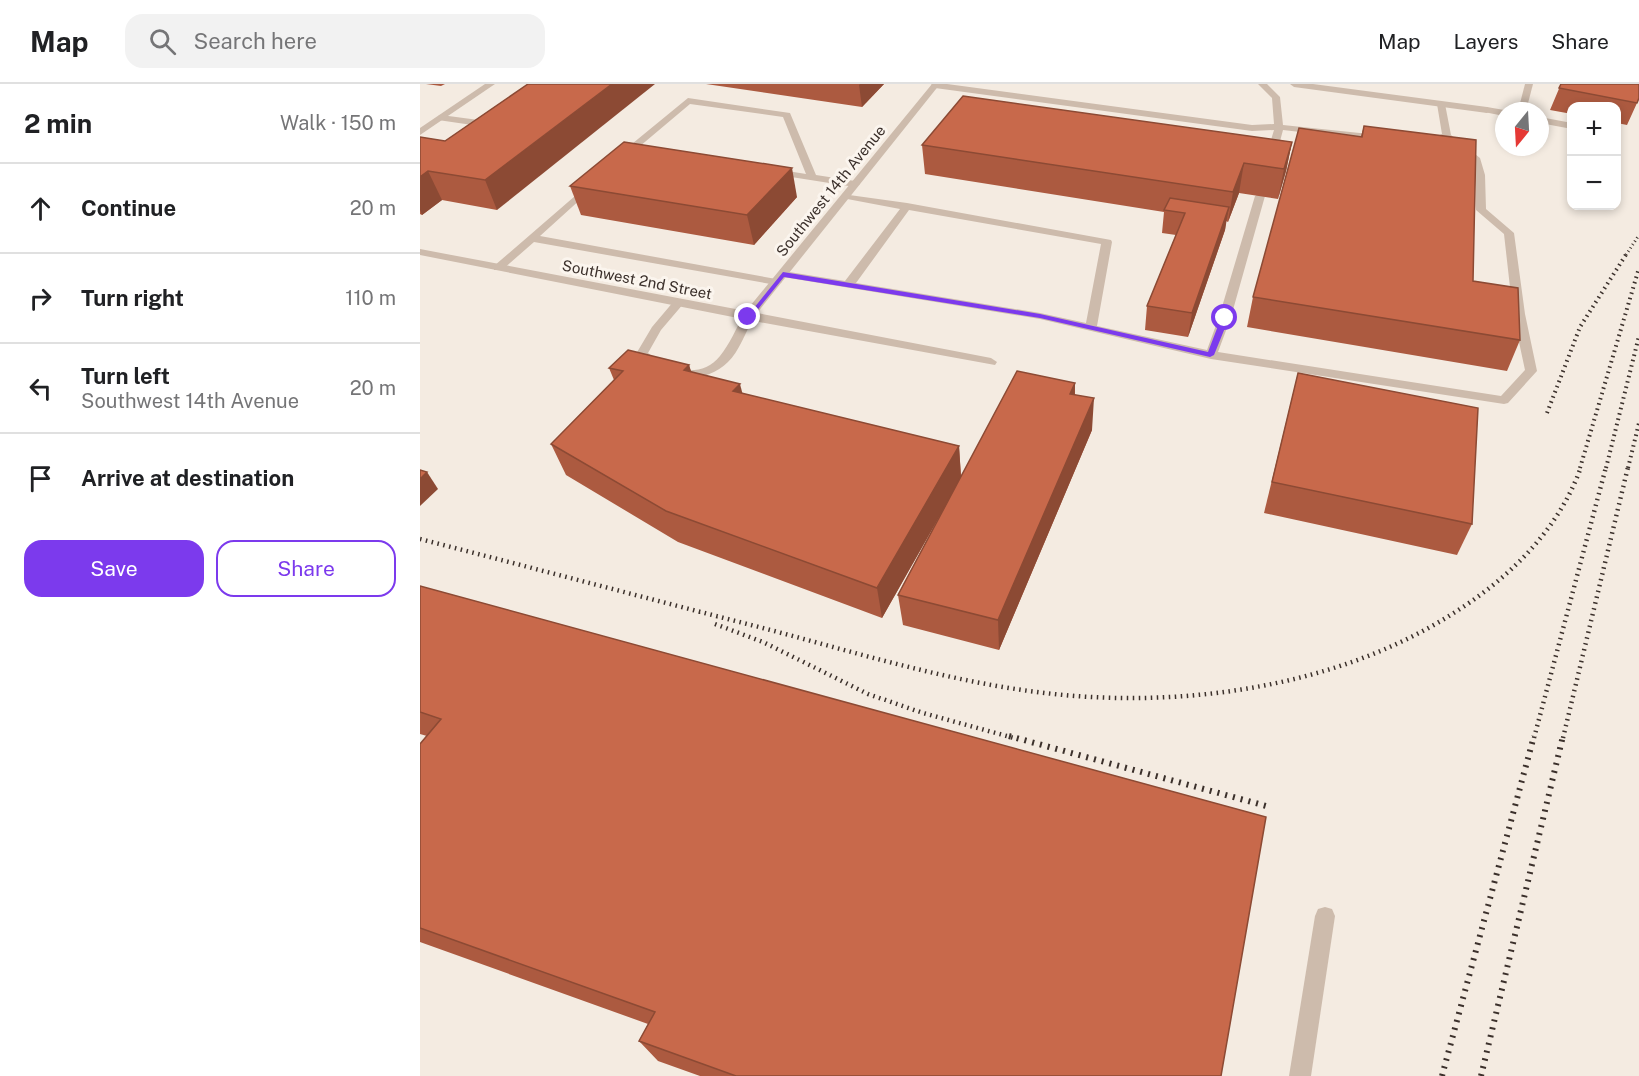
<!DOCTYPE html>
<html lang="en">
<head>
<meta charset="utf-8">
<style>
  :root { --surface:#fff; --page:#f2f2f2; --text:#202124; --muted:#757577; --line:#e0e0e0; --accent:#7c3aed }
  body { margin:0; font-family:"Public Sans",sans-serif; background:var(--page); color:var(--text) }
  .controls { position:absolute; right:18px; top:18px; display:grid; overflow:hidden; border-radius:12px; box-shadow:0 3px 9px #0003 }
  .controls button { width:54px; height:54px; display:grid; place-items:center; padding:0; border:0; border-bottom:2px solid var(--line); background:var(--surface); color:var(--text); font:30px sans-serif }
  .compass { position:absolute; left:1075px; top:18px; width:54px; height:54px; border-radius:50%; background:var(--surface); box-shadow:0 3px 9px #0003; rotate:198deg }
  .stop { position:absolute; width:18px; height:18px; margin:-14px; border:4px solid #7c3aed; border-radius:50%; background:#fff }
  .stop.end { background:#7c3aed; border-color:#fff; box-shadow:0 2px 6px #0008 }
  .list { margin:0; padding:0; list-style:none }
  h2 { display:flex; justify-content:space-between; align-items:center; height:78px; margin:0; padding:0 24px; font-size:26px }
  h2 small { font-size:20px; font-weight:400; color:var(--muted) }
  .list li { display:grid; grid-template-columns:39px 1fr auto; gap:18px; align-items:center; box-sizing:border-box; height:90px; padding:0 24px; border-top:2px solid var(--line) }
  .list b { display:block; font-size:22px; white-space:nowrap }
  .list p { margin:0; font-size:20px; white-space:nowrap; color:var(--muted) }
  .list em { font-size:20px; font-style:normal; color:var(--muted) }
  .actions { display:flex; gap:12px; padding:18px 24px }
  .actions a { flex:1; padding:14px 0; border:2px solid var(--accent); border-radius:18px; text-align:center; font-size:21px; color:var(--accent) }
  .actions .main { background:var(--accent); color:#fff }
  .icon { flex:none; width:33px; height:33px; fill:none; stroke:currentColor; stroke-width:2; stroke-linecap:round; stroke-linejoin:round }
  .map { position:relative; flex:none; width:1219px; height:992px; overflow:hidden }
  header { display:flex; align-items:center; gap:36px; box-sizing:border-box; height:84px; padding:0 30px; background:var(--surface); border-bottom:2px solid var(--line) }
  header strong { font-size:28px }
  nav { display:flex; gap:33px; margin-inline-start:auto; font-size:21px }
  .search { width:420px; height:54px; background:var(--page); display:flex; align-items:center; gap:15px; box-sizing:border-box; padding:0 21px; border-radius:18px; color:var(--muted); font-size:22px }
  main { display:flex }
  aside { flex:1; background:var(--surface) }
  .map>svg:first-child { display:block }
  .lines { fill:none; stroke-linecap:round; stroke-linejoin:round }
  .service { fill:#cdbbac; fill-rule:evenodd }
  .minor { fill:#cdbbac; fill-rule:evenodd }
  .rail-far3 { stroke:#3b302b; stroke-width:3; stroke-dasharray:1 3; stroke-linecap:butt }
  .rail-far2 { stroke:#3b302b; stroke-width:4; stroke-dasharray:1.5 4; stroke-linecap:butt }
  .rail-far1 { stroke:#3b302b; stroke-width:4.5; stroke-dasharray:1.5 4.5; stroke-linecap:butt }
  .rail { stroke:#3b302b; stroke-width:6; stroke-dasharray:2 6; stroke-linecap:butt }
  .wall { fill:#ac5a40 }
  .shaded-wall { fill:#8c4a34 }
  .building { fill:#c8694b; stroke:#8c4a34; stroke-width:1.5 }
  .route { fill:#7c3aed }
  .labels { text-anchor:middle; stroke-width:6; stroke-linejoin:round; paint-order:stroke }
  .far-street-label { font-size:15px; fill:#3b302b; stroke:#fbf5ee }
</style>
</head>
<body>
<header>
<strong>Map</strong>
<div class="search"><svg class="icon" aria-label="search" viewBox="0 0 24 24"><circle cx="10" cy="10" r="6"/><path d="M15 15l6 6"/></svg>Search here</div>
<nav><a>Map</a><a>Layers</a><a>Share</a></nav>
</header>
<main>
<aside>
<h2>2 min<small>Walk · 150 m</small></h2>
<ul class="list">
<li><svg class="icon" aria-label="ahead" viewBox="0 0 24 24"><path d="M12 20V5M6 11l6-6 6 6"/></svg><div><b>Continue</b></div><em>20 m</em></li>
<li><svg class="icon" aria-label="right" viewBox="0 0 24 24"><path d="M7 20v-9h11M14 6l5 5-5 5"/></svg><div><b>Turn right</b></div><em>110 m</em></li>
<li><svg class="icon" aria-label="left" viewBox="0 0 24 24"><path d="M17 20v-9H6M10 6l-5 5 5 5"/></svg><div><b>Turn left</b><p>Southwest 14th Avenue</p></div><em>20 m</em></li>
<li><svg class="icon" aria-label="arrive" viewBox="0 0 24 24"><path d="M6 21V4h12l-3 4 3 4H6"/></svg><div><b>Arrive at destination</b></div></li>
</ul>
<div class="actions"><a class="main">Save</a><a>Share</a></div>
</aside>
<div class="map">
<svg width="1219" height="992" viewBox="0 0 1219 992">
  <rect width="100%" height="100%" fill="#f4ebe1"/>
  <g class="lines">
    <g class="service">
      <path d="M511 0H527L832 41 854 40 852 14 838 0H847L860 13 863 41 959 51 964 54 959 57 863 46 855 76 850 79 845 76 854 46 832 47 515 4Z"/>
      <path d="M1105 0H1113L1106 27H1098Z"/>
      <path d="M268 14 370 29 396 91 435 97 440 100 435 103 352 90V86L355 85 386 90 363 33 270 20 213 68H207V64Z"/>
      <path d="M1021 17 1025 20 1031 51 1060 74 1065 91 1066 125 1094 149 1105 230 1117 287 1088 319 1084 320 791 275 620 235 363 193 357 190 363 187 425 197 480 125 422 114V110L487 119 691 156 692 158 677 242 787 266 799 233 835 112 840 109 845 112 811 233 798 268 1081 312 1105 286 1093 230 1084 150 1056 126C1055 83 1060 82 1025 55L1018 57 1013 54 1022 50 1017 20ZM489 126 681 160 666 239 620 229 436 199Z"/>
      <path d="M1067 23 1084 26 1087 27H1084V32L1064 28V24Z"/>
      <path d="M21 31 66 37 71 40 66 43 18 36V32Z"/>
      <path d="M1120 33 1152 39V45L1120 39Z"/>
      <path d="M1196 48 1200 49V53L1196 54Z"/>
      <path d="M170 99 175 102 173 104 120 152 356 195 362 198 356 201 114 158 82 186H74V182Z"/>
      <path d="M258 216 264 219 241 246 228 269C248 286 281 296 300 272 310 260 316 244 324 231H332L334 233C326 247 319 268 308 278 283 303 238 297 216 270L232 243 254 217Z"/>
      <path d="M905 823 912 825 915 832 891 992H869L895 832 898 825Z"/>
    </g>
    <g class="minor">
      <path d="M65 0H75L0 51V44Z"/>
      <path d="M512 0H520L337 229 571 274 577 278 575 281 328 236 0 171V165L326 227Z"/>
      <path d="M870 0H893L1067 23 1071 26 1067 29 874 3Z"/>
    </g>
    <path class="rail-far3" d="M1206 171 1219 151"/>
    <g class="rail-far2">
      <path d="M1127 329 1160 243 1207 169"/>
      <path d="M1160 384 1219 184"/>
      <path d="M1186 384 1219 252"/>
      <path d="M1208 384 1219 339"/>
    </g>
    <g class="rail-far1">
      <path d="M0 455C113 484 226 514 339 543 431 567 522 596 617 608 753 626 911 605 1029 532 1086 497 1138 448 1161 383"/>
      <path d="M295 540 343 558 448 610 503 629 594 654"/>
      <path d="M1114 654 1186 383"/>
      <path d="M1143 654 1208 383"/>
    </g>
    <g class="rail">
      <path d="M589 652 850 723"/>
      <path d="M1022 992 1114 652"/>
      <path d="M1061 992 1143 652"/>
    </g>
  </g>
  <g class="wall">
    <path d="M6 0H25L21 2Z"/>
    <path d="M108 0 77 126 22 116 2 131 0 130V53L25 57Z"/>
    <path d="M286 0H464L442 23Z"/>
    <path d="M1141 0 1217 19 1207 41 1197 39V22H1152V30L1130 26Z"/>
    <path d="M944 42 1053 197 1100 256 1087 287 827 243 833 213 941 52Z"/>
    <path d="M872 58 866 87 858 115 819 109 808 138 806 137 805 146 768 253 725 246 727 222 756 151 742 149 744 128 505 90 502 61Z"/>
    <path d="M150 102 377 113 334 161 161 131Z"/>
    <path d="M269 281 271 288 322 310 539 362 541 392 655 299V310L672 346 579 566 483 541 478 511 526 421 462 534 258 458 146 391 131 360 194 296 189 284Z"/>
    <path d="M878 289 1052 440 1037 471 844 429Z"/>
    <path d="M0 502 801 992H280L238 977 219 957 228 940 0 858V660L7 652 0 650Z"/>
  </g>
  <g class="shaded-wall">
    <path d="M192 0H235L77 126 65 96Z"/>
    <path d="M440 0H464L442 23 439 1Z"/>
    <path d="M872 58 866 87 858 115 864 85Z"/>
    <path d="M824 79 819 109 808 138 813 108Z"/>
    <path d="M372 84 377 113 334 161 327 131Z"/>
    <path d="M8 87 22 116 2 131 0 126V93Z"/>
    <path d="M809 123 805 146 768 253 772 229Z"/>
    <path d="M269 281 279 312 264 286Z"/>
    <path d="M655 299 654 330 650 310Z"/>
    <path d="M320 300 328 331 313 307Z"/>
    <path d="M674 314 672 346 579 566 578 536Z"/>
    <path d="M539 362 541 394 462 534 457 504Z"/>
    <path d="M7 388 18 405 0 422V395Z"/>
  </g>
  <g class="building">
    <path d="M108 0H192L65 96 8 87 0 93V53L25 57Z"/>
    <path d="M1141 0H1219V14L1217 19 1139 4Z"/>
    <path d="M543 12 872 58 864 85 824 79 813 108 502 61Z"/>
    <path d="M944 42 1056 56 1053 197 1098 204 1100 256 833 213 879 44 942 53Z"/>
    <path d="M204 58 372 84 327 131 150 102Z"/>
    <path d="M750 114 809 123 772 229 727 222 765 129 744 126Z"/>
    <path d="M208 266 269 281 264 286 320 300 313 307 539 362 457 504 246 427 131 360 203 287 189 284Z"/>
    <path d="M597 287 655 299 650 310 674 314 578 536 478 511Z"/>
    <path d="M878 289 1058 324 1052 440 852 398Z"/>
    <path d="M0 386 7 388 0 395Z"/>
    <path d="M0 502 846 733 801 992H316L219 957 235 928 0 844V660L21 635 0 628Z"/>
  </g>
  <path class="route" d="M363 188 620 230 788 268 801 234 805 231 809 234 794 271 790 273 620 234 364 193 331 234H326Z"/>
  <g class="labels">
    <g class="far-street-label">
      <text transform="translate(411 107) rotate(-51)" y="5">Southwest 14th Avenue</text>
      <text transform="translate(217 196) rotate(11)" y="5">Southwest 2nd Street</text>
    </g>
  </g>
</svg>
<div class="controls">
<button>+</button>
<button>−</button>
</div>
<svg class="compass" viewBox="-18 -18 36 36"><path d="M0-13l5 13h-10z" fill="#e53935"/><path d="M0 13l5-13h-10z" fill="#757577"/></svg>
<div class="stop" style="left:805px;top:234px"></div>
<div class="stop end" style="left:328px;top:233px"></div>
</div>
</main>
</body>
</html>
